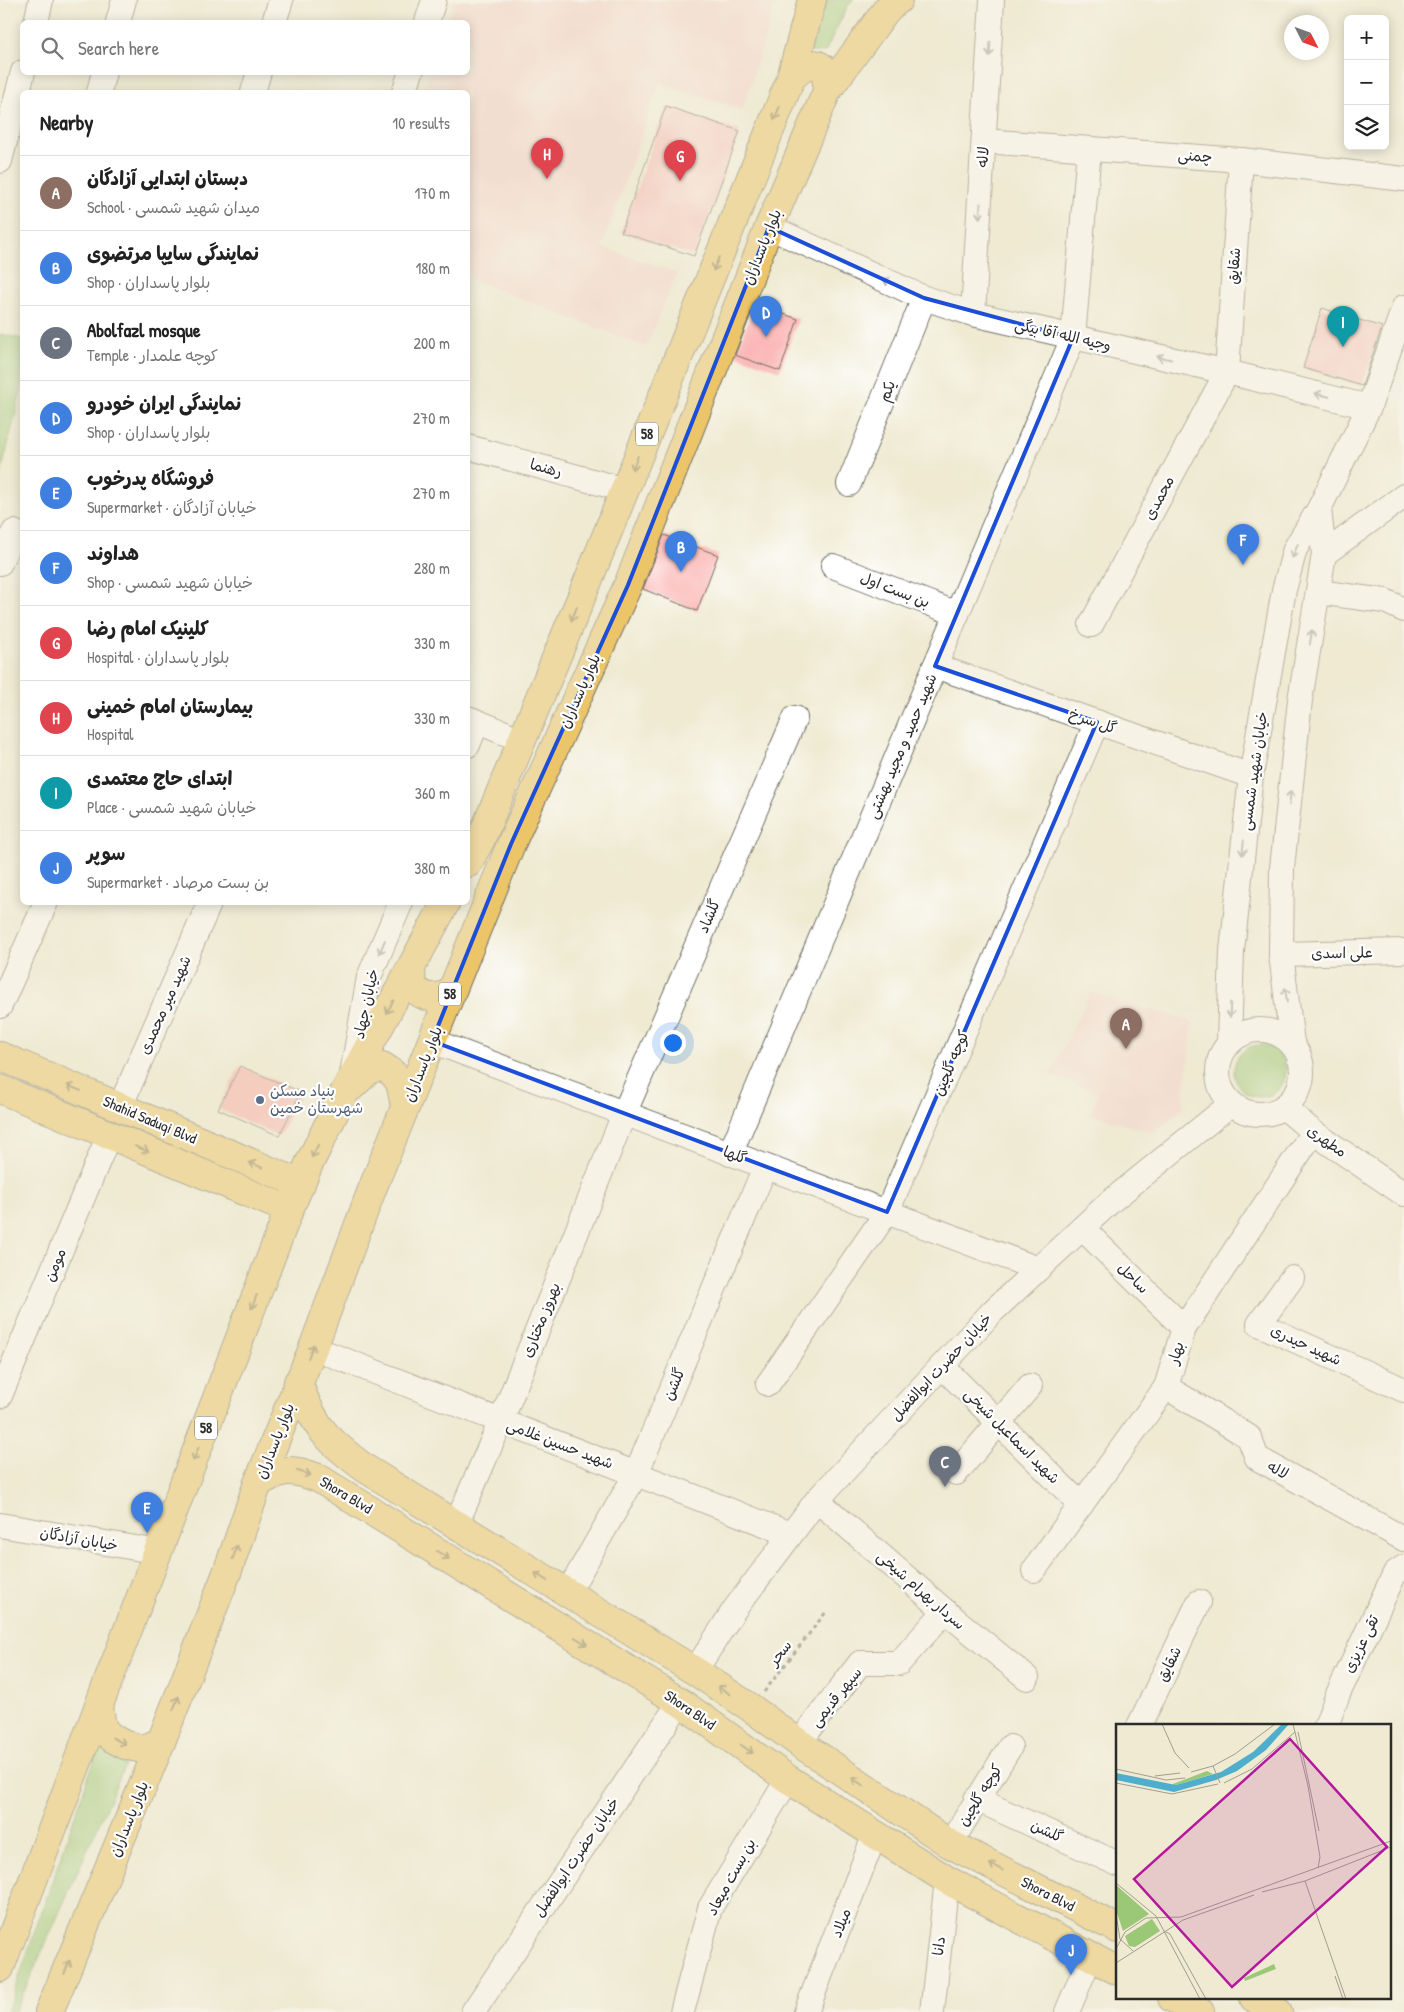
<!DOCTYPE html>
<html lang="en">
<head>
<meta charset="utf-8">
<style>
  :root { --surface:#fff; --page:#f6f6f6; --text:#222; --muted:#767676; --line:#e0e0e0; --accent:#ea580c }
  body { margin:0; font-family:"Patrick Hand","Playpen Sans Arabic",sans-serif; background:var(--page); color:var(--text) }
  .controls { position:absolute; right:15px; top:15px; display:grid; overflow:hidden; border-radius:8px; box-shadow:0 2px 12px #0003 }
  .controls button { width:45px; height:45px; display:grid; place-items:center; padding:0; border:0; border-bottom:1px solid var(--line); background:var(--surface); color:var(--text); font:25px sans-serif }
  .compass { position:absolute; left:1284px; top:15px; width:45px; height:45px; border-radius:50%; background:var(--surface); box-shadow:0 2px 12px #0003; rotate:132deg }
  .you { position:absolute; left:672px; top:1042px; width:18px; height:18px; margin:-12px; border:4px solid #fff; border-radius:50%; background:#1a73e8; box-shadow:0 0 0 8px #1a73e833 }
  .badge { display:grid; place-items:center; width:32px; height:32px; border-radius:50%; background:var(--accent); color:#fff; font-size:16px; font-weight:700 }
  .pin { position:absolute; translate:-50% -41px; filter:drop-shadow(0 1px 2px #0008) }
  .pin::after { content:''; position:absolute; top:26px; width:18px; height:15px; background:inherit; clip-path:polygon(0 0,100% 0,50% 100%) }
  .list { margin:0; padding:0; list-style:none }
  h2 { display:flex; justify-content:space-between; align-items:center; height:65px; margin:0; padding:0 20px; font-size:21px }
  h2 small { font-size:16px; font-weight:400; color:var(--muted) }
  .list li { display:grid; grid-template-columns:32px 1fr auto; gap:15px; align-items:center; box-sizing:border-box; height:75px; padding:0 20px; border-top:1px solid var(--line) }
  .list b { display:block; font-size:19px; white-space:nowrap }
  .list p { margin:0; font-size:16px; white-space:nowrap; color:var(--muted) }
  .list em { font-size:16px; font-style:normal; color:var(--muted) }
  .icon { flex:none; width:28px; height:28px; fill:none; stroke:currentColor; stroke-width:2; stroke-linecap:round; stroke-linejoin:round }
  .map { position:relative; flex:none; width:1404px; height:2012px; overflow:hidden }
  .search { position:absolute; background:var(--surface); box-shadow:0 2px 12px #0003; left:20px; top:20px; width:450px; height:55px; display:flex; align-items:center; gap:12px; box-sizing:border-box; padding:0 18px; border-radius:8px; color:var(--muted); font-size:19px }
  .panel { position:absolute; background:var(--surface); box-shadow:0 2px 12px #0003; left:20px; top:90px; width:450px; height:815px; border-radius:8px }
  .map>svg:first-child { display:block }
  .built { fill:#f7d0ce }
  .green { fill:#9ac876; stroke:#627a50 }
  .building { fill:#faaaa9 }
  .lines { fill:none; stroke-linecap:round; stroke-linejoin:round }
  .minor-casing { stroke:#706e65; stroke-width:26 }
  .major-casing { stroke:#706e65; stroke-width:30 }
  .path { stroke:#706e65; stroke-width:3; stroke-dasharray:4 4; stroke-linecap:butt }
  .minor { stroke:#fff; stroke-width:24 }
  .major { stroke:#edc569; stroke-width:28 }
  .oneway { stroke:#a0a0a0 }
  .oneway2 { stroke:#8c784a }
  .marked { fill:none; stroke:#1d4ed8; stroke-width:4; stroke-linejoin:round }
  .service-dot { fill:#5c6f8a; stroke:#fff; stroke-width:2 }
  .labels { text-anchor:middle; stroke-width:4.5; stroke-linejoin:round; paint-order:stroke }
  .shield { fill:#fff; stroke:#6b6b6b; stroke-width:1 }
  .shield-label { font-size:14px; font-weight:bold; fill:#2b2b2b }
  .street-label { font-size:15px; fill:#2b2b2b; stroke:#fff }
  .service-label { font-size:15px; fill:#4e5e75; stroke:#fff; text-anchor:start }
  .inset-road { fill:none; stroke:#a19e8f; stroke-width:1 }
  .view { fill:#b5179e; fill-opacity:0.15; stroke:#b5179e; stroke-width:2.5 }
  .inset-edge { fill:none; stroke:#2b2b2b; stroke-width:2.5 }
</style>
</head>
<body>
<div class="map">
<svg width="1404" height="2012" viewBox="0 0 1404 2012">
  <rect width="100%" height="100%" fill="#fff"/>
  <filter id="ink" filterUnits="userSpaceOnUse"><feTurbulence type="fractalNoise" baseFrequency=".02" numOctaves="2"/><feDisplacementMap in="SourceGraphic" scale="10" xChannelSelector="R" yChannelSelector="G"/><feConvolveMatrix kernelMatrix="1 2 1 2 8 2 1 2 1" color-interpolation-filters="sRGB"/></filter>
  <filter id="wash" filterUnits="userSpaceOnUse"><feTurbulence type="fractalNoise" baseFrequency=".0096" numOctaves="4" result="noise"/><feDisplacementMap in="SourceGraphic" scale="20" xChannelSelector="R" yChannelSelector="G"/><feGaussianBlur stdDeviation="1.12" result="paint"/><feColorMatrix in="noise" values="0 0 0 0 0 0 0 0 0 0 0 0 0 0 0 0 0 1.4 0 .05"/><feComposite in="paint" operator="in"/></filter>
  <g filter="url(#wash)">
    <rect width="100%" height="100%" fill="#efead1"/>
    <g class="built">
      <path d="M454 0H776L743 110 660 83 602 247 677 273 646 347 468 278V92H423L430 73 468 72V22H447Z"/>
      <path d="M1090 993 1193 1022 1183 1108 1153 1133 1090 1114 1099 1093 1050 1075Z"/>
    </g>
    <g class="green">
      <path d="M824 0H854L848 5 825 52H810Z"/>
      <path d="M0 334 22 339V387L0 477Z"/>
      <circle cx="1260" cy="1071" r="26"/>
      <path d="M99 1746 129 1756 15 2012H7Z"/>
    </g>
    <g id="blocks">
      <g class="building">
        <path d="M666 106 740 131 694 256 621 232Z"/>
        <path d="M755 304 798 319 780 371 735 355Z"/>
        <path d="M1322 308 1382 327 1362 386 1303 368Z"/>
        <path d="M664 535 718 555 697 611 643 589Z"/>
        <path d="M240 1066 301 1092 279 1136 218 1109Z"/>
      </g>
    </g>
  </g>
  <g filter="url(#ink)">
    <use href="#blocks" fill-opacity="0" stroke="#706e65" stroke-width="1"/>
    <g class="lines">
      <defs>
        <g id="minor">
          <path d="M36 22 41 0"/>
          <path d="M118 22 124 0"/>
          <path d="M274 22 281 0"/>
          <path d="M427 22 434 0"/>
          <path d="M99 92 104 72"/>
          <path d="M253 92 259 72"/>
          <path d="M404 92 411 72"/>
          <path d="M984 141 1241 160 1404 179"/>
          <path d="M0 161 23 72"/>
          <path d="M769 227 924 298 973 314 1227 372 1369 407"/>
          <path d="M973 314 992 0"/>
          <path d="M468 447 625 490"/>
          <path d="M849 484 924 298"/>
          <path d="M1324 554 1404 496"/>
          <path d="M0 563 14 532"/>
          <path d="M833 566 957 614"/>
          <path d="M1318 592 1385 601 1404 610"/>
          <path d="M1091 625 1227 372 1241 160"/>
          <path d="M935 666 1251 776"/>
          <path d="M468 718 522 740"/>
          <path d="M468 745 477 722"/>
          <path d="M1281 954 1404 951"/>
          <path d="M0 1006 46 902"/>
          <circle cx="1260" cy="1072" r="42"/>
          <path d="M432 1041 1038 1269"/>
          <path d="M1229 1042 1232 951 1251 776 1284 590 1295 549 1319 509 1369 407 1404 307"/>
          <path d="M1292 1043 1281 954 1282 868 1300 700 1324 554 1319 509"/>
          <path d="M353 1068 369 977 401 902"/>
          <path d="M120 1107 210 902"/>
          <path d="M1284 1107 1313 1132 1404 1194"/>
          <path d="M730 1154 1073 338 1089 149"/>
          <path d="M1082 1228 1184 1328"/>
          <path d="M1292 1278 1259 1324 1404 1390"/>
          <path d="M329 1354 790 1534"/>
          <path d="M942 1366 1081 1505"/>
          <path d="M768 1384 887 1212 1097 722"/>
          <path d="M1166 1387 1249 1437 1257 1458 1404 1539"/>
          <path d="M0 1396 109 1135"/>
          <path d="M956 1473 1030 1386"/>
          <path d="M817 1500 945 1611 1027 1678"/>
          <path d="M0 1525 159 1552"/>
          <path d="M456 1525 501 1421 624 1114 795 718"/>
          <path d="M1034 1570 1166 1387 1184 1328 1313 1132"/>
          <path d="M567 1594 636 1474 765 1167"/>
          <path d="M695 1671 734 1610 817 1500 993 1311 1110 1202 1231 1104"/>
          <path d="M1139 1726 1199 1602"/>
          <path d="M1326 1726 1338 1694 1395 1573 1404 1567"/>
          <path d="M799 1743 860 1663H899L945 1611"/>
          <path d="M976 1799 1118 1864"/>
          <path d="M950 1844 1010 1747"/>
          <path d="M473 2012 680 1702"/>
          <path d="M682 2012 710 1908 788 1779"/>
          <path d="M806 2012 875 1834"/>
          <path d="M932 2012 947 1880"/>
          <path d="M1067 2012 1090 1957"/>
        </g>
        <g id="major">
          <path d="M791 78C812 57 828 59 827 91"/>
          <path d="M468 863 481 839 588 581 791 78 812 0"/>
          <path d="M411 968 412 987C426 1000 433 998 451 994"/>
          <path d="M0 1056 301 1184"/>
          <path d="M351 1087 369 1070 382 1066C402 1077 401 1086 405 1107"/>
          <path d="M0 1089 289 1210"/>
          <path d="M298 1382C314 1428 328 1441 366 1469L695 1671 751 1708 799 1743 950 1844 1118 1929"/>
          <path d="M258 1483C284 1468 290 1468 318 1478L680 1702 788 1779 947 1880 1118 1971"/>
          <path d="M99 1705 102 1728 112 1738 125 1745 143 1749 161 1742"/>
          <path d="M0 1968 99 1705 289 1210 309 1164 344 1093 446 902"/>
          <path d="M1172 1998 1200 2012"/>
          <path d="M1254 1998 1278 2012"/>
          <path d="M49 2012 161 1742 228 1570 258 1483 313 1348 371 1192 511 844 628 585 769 227 827 91 887 9 898 0"/>
        </g>
      </defs>
      <use href="#minor" class="minor-casing"/>
      <use href="#major" class="major-casing"/>
      <path class="path" d="M764 1692 826 1612"/>
      <use href="#minor" class="minor"/>
      <use href="#major" class="major"/>
    </g>
    <defs><path id="oneway-shaft" d="M-6 0H5M1.5-3L5.5 0L1.5 3" fill="none" stroke-width="1.6" stroke-linecap="round" stroke-linejoin="round" transform="scale(1.25)"/></defs>
    <g class="oneway">
      <use href="#oneway-shaft" transform="translate(990 49) rotate(93)"/>
      <use href="#oneway-shaft" transform="translate(980 211) rotate(94)"/>
      <use href="#oneway-shaft" transform="translate(890 282) rotate(-156)"/>
      <use href="#oneway-shaft" transform="translate(1164 358) rotate(-168)"/>
      <use href="#oneway-shaft" transform="translate(1322 395) rotate(-166)"/>
      <use href="#oneway-shaft" transform="translate(1295 551) rotate(112)"/>
      <use href="#oneway-shaft" transform="translate(1311 637) rotate(-81)"/>
      <use href="#oneway-shaft" transform="translate(1290 798) rotate(-84)"/>
      <use href="#oneway-shaft" transform="translate(1243 848) rotate(96)"/>
      <use href="#oneway-shaft" transform="translate(382 947) rotate(113)"/>
      <use href="#oneway-shaft" transform="translate(1286 995) rotate(-97)"/>
      <use href="#oneway-shaft" transform="translate(1230 1010) rotate(92)"/>
    </g>
    <g class="oneway2">
      <use href="#oneway-shaft" transform="translate(777 113) rotate(112)"/>
      <use href="#oneway-shaft" transform="translate(716 264) rotate(112)"/>
      <use href="#oneway-shaft" transform="translate(635 463) rotate(112)"/>
      <use href="#oneway-shaft" transform="translate(574 614) rotate(113)"/>
      <use href="#oneway-shaft" transform="translate(390 1007) rotate(118)"/>
      <use href="#oneway-shaft" transform="translate(74 1088) rotate(-157)"/>
      <use href="#oneway-shaft" transform="translate(142 1149) rotate(23)"/>
      <use href="#oneway-shaft" transform="translate(315 1151) rotate(117)"/>
      <use href="#oneway-shaft" transform="translate(256 1165) rotate(-157)"/>
      <use href="#oneway-shaft" transform="translate(254 1302) rotate(111)"/>
      <use href="#oneway-shaft" transform="translate(311 1351) rotate(-68)"/>
      <use href="#oneway-shaft" transform="translate(196 1454) rotate(111)"/>
      <use href="#oneway-shaft" transform="translate(304 1473) rotate(17)"/>
      <use href="#oneway-shaft" transform="translate(235 1552) rotate(-71)"/>
      <use href="#oneway-shaft" transform="translate(443 1555) rotate(32)"/>
      <use href="#oneway-shaft" transform="translate(541 1577) rotate(-148)"/>
      <use href="#oneway-shaft" transform="translate(581 1641) rotate(32)"/>
      <use href="#oneway-shaft" transform="translate(724 1690) rotate(-147)"/>
      <use href="#oneway-shaft" transform="translate(176 1703) rotate(-69)"/>
      <use href="#oneway-shaft" transform="translate(119 1741) rotate(27)"/>
      <use href="#oneway-shaft" transform="translate(747 1749) rotate(35)"/>
      <use href="#oneway-shaft" transform="translate(858 1782) rotate(-146)"/>
      <use href="#oneway-shaft" transform="translate(996 1867) rotate(-153)"/>
      <use href="#oneway-shaft" transform="translate(67 1967) rotate(-68)"/>
    </g>
  </g>
  <path d="M0 0H1404V2012H0ZM769 227 924 298 1073 338 935 666 1097 722 887 1212 432 1041 511 844 628 585Z" fill="#efead1" fill-opacity=".55" fill-rule="evenodd"/>
  <path class="marked" d="M769 227 924 298 1073 338 935 666 1097 722 887 1212 432 1041 511 844 628 585Z"/>
  <circle class="service-dot" cx="260" cy="1100" r="5"/>
  <g class="labels">
    <g class="shield">
      <rect x="636" y="422.5" width="22" height="23" rx="4"/>
      <rect x="439" y="982.5" width="22" height="23" rx="4"/>
      <rect x="195" y="1416.5" width="22" height="23" rx="4"/>
    </g>
    <g class="shield-label">
      <text x="647" y="439">58</text>
      <text x="450" y="999">58</text>
      <text x="206" y="1433">58</text>
    </g>
    <g class="street-label">
      <text transform="translate(1195 156) rotate(4)" y="5">چمنی</text>
      <text transform="translate(983 157) rotate(-86)" y="5">لاله</text>
      <text transform="translate(762 247) rotate(-68)" y="5">بلوار پاسداران</text>
      <text transform="translate(1234 266) rotate(-86)" y="5">شقایق</text>
      <text transform="translate(1063 335) rotate(13)" y="5">وجیه الله آقا بیگی</text>
      <text transform="translate(887 391) rotate(-68)" y="5">یکم</text>
      <text transform="translate(546 468) rotate(15)" y="5">رهنما</text>
      <text transform="translate(1159 498) rotate(-62)" y="5">محمدی</text>
      <text transform="translate(895 590) rotate(21)" y="5">بن بست اول</text>
      <text transform="translate(580 691) rotate(-66)" y="5">بلوار پاسداران</text>
      <text transform="translate(1093 721) rotate(19)" y="5">گل سرخ</text>
      <text transform="translate(902 746) rotate(-67)" y="5">شهید حمید و مجید بهشتی</text>
      <text transform="translate(1254 771) rotate(-82)" y="5">خیابان شهید شمسی</text>
      <text transform="translate(709 916) rotate(-67)" y="5">گلشاد</text>
      <text transform="translate(1342 953) rotate(-1)" y="5">علی اسدی</text>
      <text transform="translate(366 1004) rotate(-78)" y="5">خیابان جهاد</text>
      <text transform="translate(165 1005) rotate(-66)" y="5">شهید میر محمدی</text>
      <text transform="translate(951 1063) rotate(-67)" y="5">کوچه گلچین</text>
      <text transform="translate(423 1064) rotate(-68)" y="5">بلوار پاسداران</text>
      <text transform="translate(150 1120) rotate(23)" y="5">Shahid Saduqi Blvd</text>
      <text transform="translate(1327 1141) rotate(35)" y="5">مطهری</text>
      <text transform="translate(735 1155) rotate(21)" y="5">گلها</text>
      <text transform="translate(55 1265) rotate(-67)" y="5">مومن</text>
      <text transform="translate(1133 1278) rotate(44)" y="5">ساحل</text>
      <text transform="translate(541 1320) rotate(-68)" y="5">بهروز مختاری</text>
      <text transform="translate(1306 1345) rotate(25)" y="5">شهید حیدری</text>
      <text transform="translate(1176 1353) rotate(-73)" y="5">بهار</text>
      <text transform="translate(941 1367) rotate(-47)" y="5">خیابان حضرت ابوالفضل</text>
      <text transform="translate(674 1384) rotate(-67)" y="5">گلشن</text>
      <text transform="translate(1012 1436) rotate(45)" y="5">شهید اسماعیل شیخی</text>
      <text transform="translate(275 1441) rotate(-68)" y="5">بلوار پاسداران</text>
      <text transform="translate(560 1444) rotate(21)" y="5">شهید حسین غلامی</text>
      <text transform="translate(1278 1470) rotate(29)" y="5">لاله</text>
      <text transform="translate(346 1495) rotate(31)" y="5">Shora Blvd</text>
      <text transform="translate(79 1539) rotate(10)" y="5">خیابان آزادگان</text>
      <text transform="translate(921 1590) rotate(41)" y="5">سردار بهرام شیخی</text>
      <text transform="translate(1361 1644) rotate(-64)" y="5">تقی عزیزی</text>
      <text transform="translate(780 1653) rotate(-52)" y="5">سحر</text>
      <text transform="translate(1169 1664) rotate(-64)" y="5">شقایق</text>
      <text transform="translate(836 1697) rotate(-51)" y="5">سپهر قدیمی</text>
      <text transform="translate(690 1710) rotate(34)" y="5">Shora Blvd</text>
      <text transform="translate(980 1795) rotate(-58)" y="5">کوچه گلچین</text>
      <text transform="translate(129 1819) rotate(-68)" y="5">بلوار پاسداران</text>
      <text transform="translate(1047 1831) rotate(25)" y="5">گلشن</text>
      <text transform="translate(576 1857) rotate(-56)" y="5">خیابان حضرت ابوالفضل</text>
      <text transform="translate(731 1877) rotate(-61)" y="5">بن بست میعاد</text>
      <text transform="translate(1048 1894) rotate(27)" y="5">Shora Blvd</text>
      <text transform="translate(841 1923) rotate(-69)" y="5">میلاد</text>
      <text transform="translate(939 1946) rotate(-83)" y="5">دانا</text>
    </g>
    <g class="service-label">
      <text x="270" y="1096">بنیاد مسکن<tspan x="270" dy="17">شهرستان خمین</tspan></text>
    </g>
  </g>
  <g transform="translate(1116 1724)">
    <rect width="275" height="275" fill="#efead1"/>
    <path d="M91 47 97 50 57 62V60ZM0 161 33 190 7 207 0 186ZM36 195 44 207 19 223 13 222 9 212ZM158 240 160 245 129 257 128 254Z" fill="#9ac876"/>
    <path d="M166 0H173L150 26 121 47 100 56 58 68 0 56V49L60 61 105 48 137 28Z" fill="#4eaecd"/>
    <path class="inset-road" d="M46 0 59 29 73 44M177 0 192 62 204 133 202 144M182 8 203 107M97 42 104 59M0 45 50 56 69 54M75 48 97 42 119 30 159 0M39 52 64 49M0 59 56 70 102 60M108 59 136 45 179 8M189 157 230 275M0 159 40 192 84 275M146 168 189 157 275 123M0 190 4 215 17 227M48 207 54 210 90 275M0 225 9 208 30 194 65 193 275 117M0 239 67 196 138 171M219 252 227 275"/>
    <path class="view" d="M174 15 271 123 116 263 18 155Z"/>
    <rect width="275" height="275" class="inset-edge"/>
  </g>
</svg>
<div class="controls">
<button>+</button>
<button>−</button>
<button><svg class="icon" aria-label="layers" viewBox="0 0 24 24"><path d="M12 4l9 5-9 5-9-5zM3 14l9 5 9-5"/></svg></button>
</div>
<svg class="compass" viewBox="-18 -18 36 36"><path d="M0-13l5 13h-10z" fill="#e53935"/><path d="M0 13l5-13h-10z" fill="#767676"/></svg>
<div class="you"></div>
<div class="pin badge" style="left:1126px;top:1049px;background:#8d6e63">A</div>
<div class="pin badge" style="left:681px;top:572px;background:#3f7fe0">B</div>
<div class="pin badge" style="left:945px;top:1487px;background:#6b7280">C</div>
<div class="pin badge" style="left:766px;top:337px;background:#3f7fe0">D</div>
<div class="pin badge" style="left:147px;top:1533px;background:#3f7fe0">E</div>
<div class="pin badge" style="left:1243px;top:565px;background:#3f7fe0">F</div>
<div class="pin badge" style="left:680px;top:181px;background:#e0444e">G</div>
<div class="pin badge" style="left:547px;top:179px;background:#e0444e">H</div>
<div class="pin badge" style="left:1343px;top:347px;background:#0f9aa8">I</div>
<div class="pin badge" style="left:1071px;top:1975px;background:#3f7fe0">J</div>
<div class="search"><svg class="icon" aria-label="search" viewBox="0 0 24 24"><circle cx="10" cy="10" r="6"/><path d="M15 15l6 6"/></svg>Search here</div>
<section class="panel">
<h2>Nearby<small>10 results</small></h2>
<ul class="list">
<li><span class="badge" style="background:#8d6e63">A</span><div><b>دبستان ابتدایی آزادگان</b><p>School · میدان شهید شمسی</p></div><em>170 m</em></li>
<li><span class="badge" style="background:#3f7fe0">B</span><div><b>نمایندگی سایپا مرتضوی</b><p>Shop · بلوار پاسداران</p></div><em>180 m</em></li>
<li><span class="badge" style="background:#6b7280">C</span><div><b>Abolfazl mosque</b><p>Temple · کوچه علمدار</p></div><em>200 m</em></li>
<li><span class="badge" style="background:#3f7fe0">D</span><div><b>نمایندگی ایران خودرو</b><p>Shop · بلوار پاسداران</p></div><em>270 m</em></li>
<li><span class="badge" style="background:#3f7fe0">E</span><div><b>فروشگاه پدرخوب</b><p>Supermarket · خیابان آزادگان</p></div><em>270 m</em></li>
<li><span class="badge" style="background:#3f7fe0">F</span><div><b>هداوند</b><p>Shop · خیابان شهید شمسی</p></div><em>280 m</em></li>
<li><span class="badge" style="background:#e0444e">G</span><div><b>کلینیک امام رضا</b><p>Hospital · بلوار پاسداران</p></div><em>330 m</em></li>
<li><span class="badge" style="background:#e0444e">H</span><div><b>بیمارستان امام خمینی</b><p>Hospital</p></div><em>330 m</em></li>
<li><span class="badge" style="background:#0f9aa8">I</span><div><b>ابتدای حاج معتمدی</b><p>Place · خیابان شهید شمسی</p></div><em>360 m</em></li>
<li><span class="badge" style="background:#3f7fe0">J</span><div><b>سوپر</b><p>Supermarket · بن بست مرصاد</p></div><em>380 m</em></li>
</ul>
</section>
</div>
</body>
</html>
